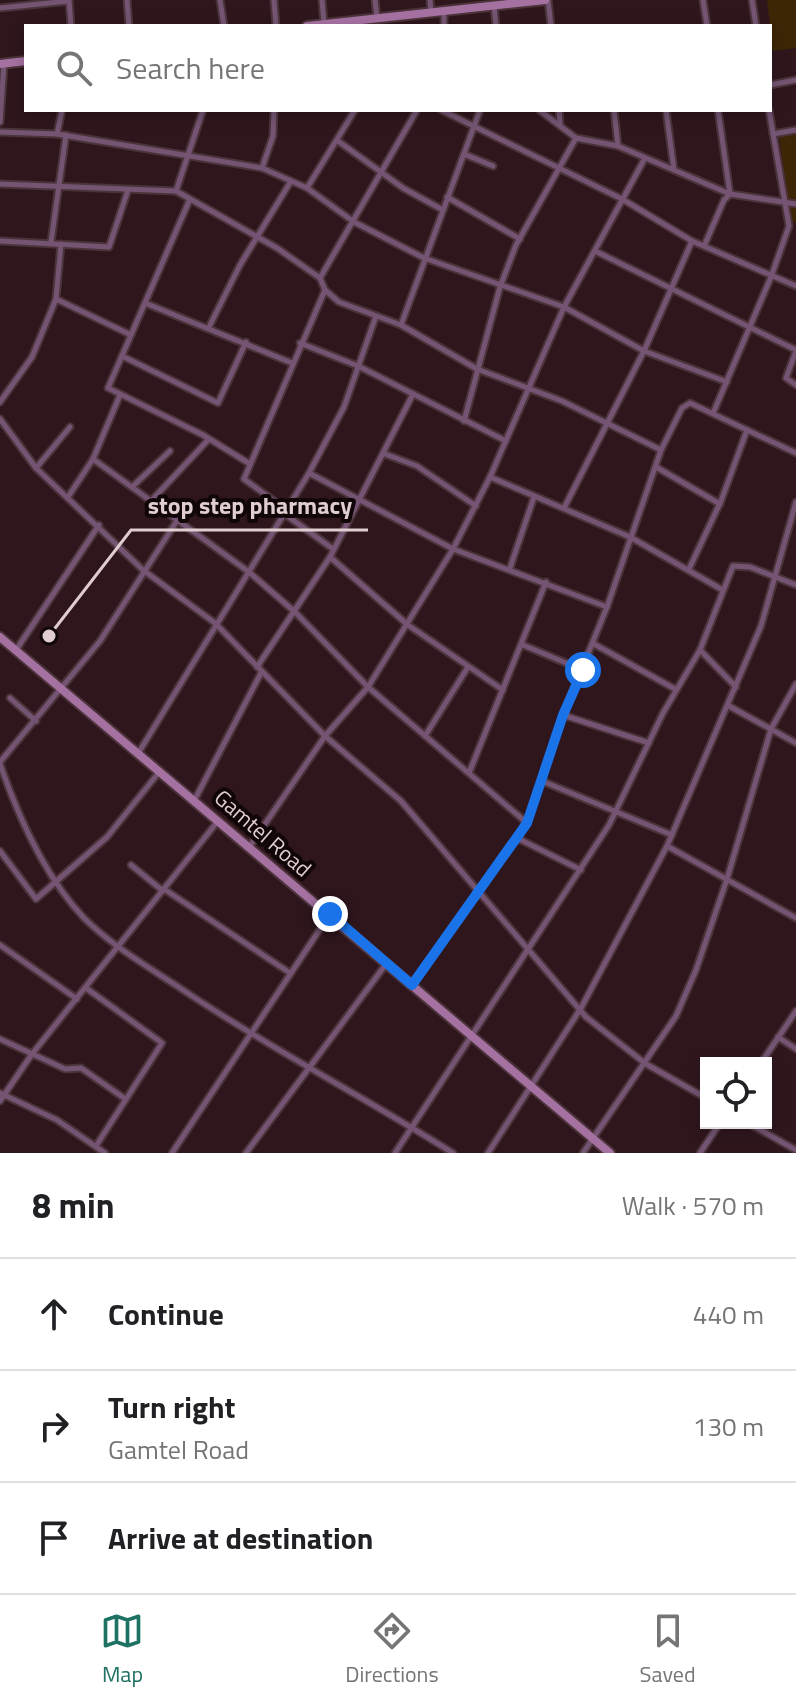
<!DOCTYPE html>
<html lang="en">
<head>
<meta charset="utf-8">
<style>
  :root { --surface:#fff; --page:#f2f2f2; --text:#202124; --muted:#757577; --line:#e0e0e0; --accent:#1e7263 }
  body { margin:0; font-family:"Titillium Web",sans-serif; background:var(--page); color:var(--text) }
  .controls { position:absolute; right:24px; bottom:24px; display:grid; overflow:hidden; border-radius:0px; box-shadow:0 4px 12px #0003 }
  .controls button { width:72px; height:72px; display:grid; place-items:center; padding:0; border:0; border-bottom:2px solid var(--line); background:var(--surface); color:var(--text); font:40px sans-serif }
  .stop { position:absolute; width:24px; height:24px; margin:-18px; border:6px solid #1a73e8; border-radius:50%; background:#fff }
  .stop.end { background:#1a73e8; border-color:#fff; box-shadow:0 2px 8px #0008 }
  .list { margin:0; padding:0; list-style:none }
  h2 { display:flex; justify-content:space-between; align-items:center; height:104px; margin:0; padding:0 32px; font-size:34px }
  h2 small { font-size:26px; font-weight:400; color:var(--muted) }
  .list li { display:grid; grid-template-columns:52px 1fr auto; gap:24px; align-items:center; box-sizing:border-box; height:112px; padding:0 32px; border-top:2px solid var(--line) }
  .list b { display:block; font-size:30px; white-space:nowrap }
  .list p { margin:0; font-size:26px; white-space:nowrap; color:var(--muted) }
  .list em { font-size:26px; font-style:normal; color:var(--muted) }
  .icon { flex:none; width:44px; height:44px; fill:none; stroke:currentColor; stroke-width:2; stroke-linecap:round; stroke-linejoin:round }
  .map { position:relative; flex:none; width:796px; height:1153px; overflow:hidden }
  .search { position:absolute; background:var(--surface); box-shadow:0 4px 12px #0003; left:24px; right:24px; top:24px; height:88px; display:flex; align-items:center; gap:20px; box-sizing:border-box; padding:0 28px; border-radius:0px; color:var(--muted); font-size:30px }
  .sheet { height:440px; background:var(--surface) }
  nav { display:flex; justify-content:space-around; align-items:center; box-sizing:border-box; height:112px; border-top:2px solid var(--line); background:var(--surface); font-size:22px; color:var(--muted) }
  nav a { display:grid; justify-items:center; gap:4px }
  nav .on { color:var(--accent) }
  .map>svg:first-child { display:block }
  .green { fill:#3c2606 }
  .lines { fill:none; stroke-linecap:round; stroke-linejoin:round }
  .street-casing { stroke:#4b333a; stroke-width:9 }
  .secondary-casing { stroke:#4b333a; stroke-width:12 }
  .street { stroke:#745472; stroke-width:5 }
  .secondary { stroke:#a571a1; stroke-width:8 }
  .route { stroke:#1a73e8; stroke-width:10 }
  .labels { text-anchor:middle; stroke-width:8; stroke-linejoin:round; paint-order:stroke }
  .street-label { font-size:22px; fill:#dfcdd0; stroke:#100608 }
  .leader { fill:none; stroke:#dfcdd0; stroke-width:3 }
  .callout-dot { fill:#dfcdd0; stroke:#100608; stroke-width:3 }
  .callout-label { font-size:24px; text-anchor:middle; font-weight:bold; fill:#dfcdd0; stroke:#100608; stroke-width:8; stroke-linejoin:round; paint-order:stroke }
</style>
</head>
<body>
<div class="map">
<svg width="796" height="1153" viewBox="0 0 796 1153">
  <rect width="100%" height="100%" fill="#2f161d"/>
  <g class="green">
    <path d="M767 0H796V48L773 51Z"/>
    <path d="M796 133V223L791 220 779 135Z"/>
  </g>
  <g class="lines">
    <defs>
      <g id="street">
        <path d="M69 0 71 26"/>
        <path d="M127 0 129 26"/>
        <path d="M220 0 224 26"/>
        <path d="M274 0 276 26"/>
        <path d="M322 0 324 23"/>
        <path d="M375 0 377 18"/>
        <path d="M430 0 431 13"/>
        <path d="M548 0 551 26"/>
        <path d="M703 0 707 26"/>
        <path d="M752 0 756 26"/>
        <path d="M494 6 496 26"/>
        <path d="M0 8 69 1"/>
        <path d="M444 26V11"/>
        <path d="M770 85 796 80"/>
        <path d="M441 110 622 199 692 241 796 286"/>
        <path d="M539 110 576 138 618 146 730 194 796 204"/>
        <path d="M559 110 560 123"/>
        <path d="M614 110 618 146"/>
        <path d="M666 110 674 170"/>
        <path d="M0 122 4 64"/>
        <path d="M0 132 57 134 262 168 307 188 354 222 424 258 564 307 644 351 727 382"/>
        <path d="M57 134 62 110"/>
        <path d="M773 134 796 130"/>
        <path d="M338 141 403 188 441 209"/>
        <path d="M464 154 493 166"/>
        <path d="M262 168 273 136 274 110"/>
        <path d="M0 184 176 191 277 248 320 278 325 290 339 302 401 325 477 369 562 401 661 450"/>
        <path d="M307 188 355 110"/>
        <path d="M176 191 203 110"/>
        <path d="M447 197 520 239"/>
        <path d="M190 199 108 388 203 435 250 464"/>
        <path d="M0 241 109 247 128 190"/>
        <path d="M51 242 66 135"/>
        <path d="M61 244 56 299 131 335"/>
        <path d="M705 244 724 200 730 194 718 110"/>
        <path d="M595 251 796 350"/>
        <path d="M320 278 417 110"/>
        <path d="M145 303 292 363"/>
        <path d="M401 325 480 110"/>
        <path d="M209 327 240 265 291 181"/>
        <path d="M300 343 358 366 506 441"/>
        <path d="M796 351 786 378 796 385"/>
        <path d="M122 356 218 403 246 342"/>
        <path d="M0 402 32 357 56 299"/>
        <path d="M714 411 771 277 789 226 769 110"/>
        <path d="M0 419 36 468 143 570 215 623 325 736 401 801 586 1017 646 1064 706 1098"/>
        <path d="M464 421 500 287 516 245 576 138"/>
        <path d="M385 454 417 466 476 506"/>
        <path d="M93 459 249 572 295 612 368 687 527 823"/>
        <path d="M656 467 720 504"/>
        <path d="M36 468 70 427"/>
        <path d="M309 473 453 549 607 607"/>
        <path d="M490 477 630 537 721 589"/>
        <path d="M132 487 170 451"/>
        <path d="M68 497 93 459 120 395"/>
        <path d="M151 501 209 439"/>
        <path d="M564 508 644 351 692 241"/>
        <path d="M288 511 244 479 325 290"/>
        <path d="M286 515 333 549"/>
        <path d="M330 557 408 625 503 690"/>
        <path d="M510 568 534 497"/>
        <path d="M689 569 721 501 747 430"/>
        <path d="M594 644 675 689"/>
        <path d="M523 645 583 670"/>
        <path d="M16 650 99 525"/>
        <path d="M700 650 736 687"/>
        <path d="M257 667 330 557 413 394"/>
        <path d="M10 698 36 721"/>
        <path d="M729 706 796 743"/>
        <path d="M563 715 649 743"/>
        <path d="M425 736 468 667"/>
        <path d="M139 752 309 473 344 407 376 316"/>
        <path d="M0 762 100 641 178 519"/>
        <path d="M0 764C18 816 45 877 84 918 111 945 145 965 177 986 266 1046 362 1096 453 1153"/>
        <path d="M469 773 546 582"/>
        <path d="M542 781 672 835"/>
        <path d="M195 799 261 673"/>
        <path d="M517 838 581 870"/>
        <path d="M250 846 325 736 368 687 453 549 490 477 564 307 645 158"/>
        <path d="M667 846 796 918"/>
        <path d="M0 851 36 899 107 837 160 771"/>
        <path d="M131 865 163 891"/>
        <path d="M164 889 290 973"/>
        <path d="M0 945 77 999"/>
        <path d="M412 985 527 823 563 715 607 607 661 450 682 408 690 403 796 453"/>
        <path d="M86 988 162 1043 96 1146"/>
        <path d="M778 1037 796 1049"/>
        <path d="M0 1039 65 1069 81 1068 124 1098"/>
        <path d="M761 1063 796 1011"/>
        <path d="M0 1093 57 1120 105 1153"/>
        <path d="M0 1101 32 1054 218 821"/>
        <path d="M748 1123 796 1150"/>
        <path d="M172 1153 330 914"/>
        <path d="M246 1153 386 964"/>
        <path d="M395 1153 609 825 663 713 700 650 733 566 750 567 796 585"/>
        <path d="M488 1153 581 1008 667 846 761 626 796 502"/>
        <path d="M583 1153 676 1016 696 970 727 879 771 729 796 684"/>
        <path d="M700 1153 720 1123"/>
      </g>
      <g id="secondary">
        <path d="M307 26 545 0"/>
        <path d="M0 64 26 61"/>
        <path d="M0 637 610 1153"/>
      </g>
    </defs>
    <use href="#street" class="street-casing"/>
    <use href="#secondary" class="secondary-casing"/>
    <use href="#street" class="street"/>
    <use href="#secondary" class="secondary"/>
  </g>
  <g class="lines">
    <path class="route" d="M330 914 412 985 527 823 563 715 583 670"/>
  </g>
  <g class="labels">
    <g class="street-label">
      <text transform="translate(263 833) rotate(41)" y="8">Gamtel Road</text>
    </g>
  </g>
  <path class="leader" d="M49 636L131 530H368"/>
  <circle class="callout-dot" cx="49" cy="636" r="8"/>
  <g class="callout-label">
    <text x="250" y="514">stop step pharmacy</text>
  </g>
</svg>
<div class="controls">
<button><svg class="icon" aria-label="locate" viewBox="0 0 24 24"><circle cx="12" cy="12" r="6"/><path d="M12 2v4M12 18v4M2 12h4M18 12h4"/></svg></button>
</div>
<div class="stop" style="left:583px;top:670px"></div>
<div class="stop end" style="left:330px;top:914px"></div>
<div class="search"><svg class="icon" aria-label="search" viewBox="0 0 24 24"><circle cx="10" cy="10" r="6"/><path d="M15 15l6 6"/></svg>Search here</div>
</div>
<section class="sheet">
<h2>8 min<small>Walk · 570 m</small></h2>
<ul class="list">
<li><svg class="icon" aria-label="ahead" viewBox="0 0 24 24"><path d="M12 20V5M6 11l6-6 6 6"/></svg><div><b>Continue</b></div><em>440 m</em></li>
<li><svg class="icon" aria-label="right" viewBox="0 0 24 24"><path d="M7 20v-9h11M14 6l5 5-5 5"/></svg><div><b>Turn right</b><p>Gamtel Road</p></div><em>130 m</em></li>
<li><svg class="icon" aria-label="arrive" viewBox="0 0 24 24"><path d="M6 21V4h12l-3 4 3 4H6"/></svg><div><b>Arrive at destination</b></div></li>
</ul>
</section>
<nav>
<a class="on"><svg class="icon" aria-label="map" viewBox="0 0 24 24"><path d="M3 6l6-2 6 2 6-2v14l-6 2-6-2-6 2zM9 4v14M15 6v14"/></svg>Map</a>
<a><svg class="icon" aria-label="directions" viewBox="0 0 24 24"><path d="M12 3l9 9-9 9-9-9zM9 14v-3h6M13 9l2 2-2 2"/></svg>Directions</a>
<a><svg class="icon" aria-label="saved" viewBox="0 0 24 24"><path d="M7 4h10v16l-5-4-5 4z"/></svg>Saved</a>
</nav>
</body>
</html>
